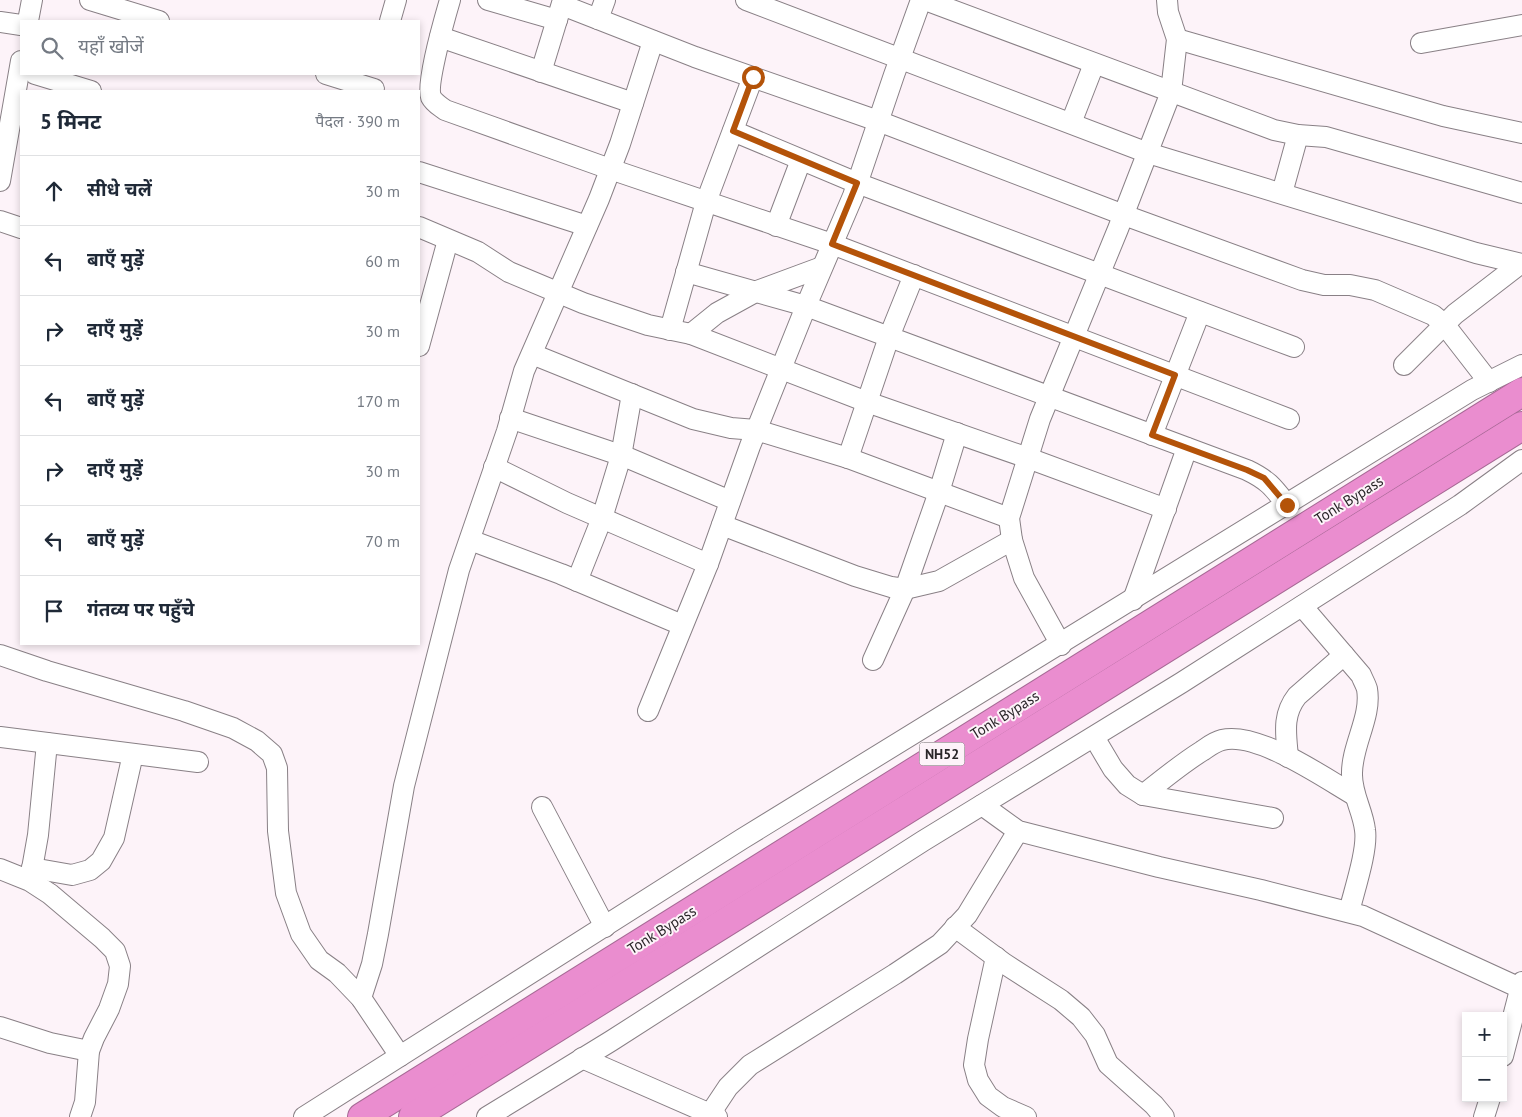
<!DOCTYPE html>
<html lang="hi">
<head>
<meta charset="utf-8">
<style>
  :root { --surface:#fff; --page:#f6f6f7; --text:#1f2937; --muted:#747a83; --line:#e0e1e3 }
  body { margin:0; font-family:"PT Sans","Noto Sans Devanagari",sans-serif; background:var(--page); color:var(--text) }
  .controls { position:absolute; right:15px; bottom:15px; display:grid; overflow:hidden; border-radius:0px; box-shadow:0 2px 8px #0003 }
  .controls button { width:45px; height:45px; display:grid; place-items:center; padding:0; border:0; border-bottom:1px solid var(--line); background:var(--surface); color:var(--text); font:25px sans-serif }
  .stop { position:absolute; width:15px; height:15px; margin:-11px; border:4px solid #b45309; border-radius:50%; background:#fff }
  .stop.end { background:#b45309; border-color:#fff; box-shadow:0 1px 5px #0008 }
  .list { margin:0; padding:0; list-style:none }
  h2 { display:flex; justify-content:space-between; align-items:center; height:65px; margin:0; padding:0 20px; font-size:21px }
  h2 small { font-size:16px; font-weight:400; color:var(--muted) }
  .list li { display:grid; grid-template-columns:32px 1fr auto; gap:15px; align-items:center; box-sizing:border-box; height:70px; padding:0 20px; border-top:1px solid var(--line) }
  .list b { display:block; font-size:19px; white-space:nowrap }
  .list em { font-size:16px; font-style:normal; color:var(--muted) }
  .icon { flex:none; width:28px; height:28px; fill:none; stroke:currentColor; stroke-width:2; stroke-linecap:round; stroke-linejoin:round }
  .map { position:relative; flex:none; width:1522px; height:1117px; overflow:hidden }
  .search { position:absolute; background:var(--surface); box-shadow:0 2px 8px #0003; left:20px; top:20px; width:400px; height:55px; display:flex; align-items:center; gap:12px; box-sizing:border-box; padding:0 18px; border-radius:0px; color:var(--muted); font-size:19px }
  .panel { position:absolute; background:var(--surface); box-shadow:0 2px 8px #0003; left:20px; top:90px; width:400px; height:555px; border-radius:0px }
  .map>svg:first-child { display:block }
  .lines { fill:none; stroke-linecap:round; stroke-linejoin:round }
  .minor-casing { stroke:#898086; stroke-width:22 }
  .highway-casing { stroke:#a76995; stroke-width:30 }
  .minor { stroke:#fff; stroke-width:20 }
  .highway { stroke:#ea8dcf; stroke-width:28 }
  .route { stroke:#b45309; stroke-width:6 }
  .labels { text-anchor:middle; stroke-width:4; stroke-linejoin:round; paint-order:stroke }
  .shield { fill:#fdf3f9; stroke:#696467; stroke-width:1 }
  .shield-label { font-size:14px; font-weight:bold; fill:#2a2629 }
  .street-label { font-size:15px; fill:#2a2629; stroke:#fdf3f9 }
</style>
</head>
<body>
<div class="map">
<svg width="1522" height="1117" viewBox="0 0 1522 1117">
  <rect width="100%" height="100%" fill="#fdf3f9"/>
  <g class="lines">
    <defs>
      <g id="minor">
        <path d="M90 0 159 21"/>
        <path d="M450 0C445 17 426 84 431 97 434 103 440 106 445 110L610 169 832 244 1289 419"/>
        <path d="M488 0 557 20"/>
        <path d="M746 0 1148 153 1476 253 1522 264"/>
        <path d="M925 0 1274 130 1298 135 1326 137 1522 193"/>
        <path d="M562 5 695 57 878 121 1124 215 1302 280 1324 285H1350L1375 290 1433 315 1444 324 1489 382"/>
        <path d="M598 19 605 0"/>
        <path d="M28 21 32 0"/>
        <path d="M390 21 396 0"/>
        <path d="M0 22 21 25"/>
        <path d="M440 37 633 103"/>
        <path d="M1177 39 1443 116 1522 133"/>
        <path d="M1421 43 1522 25"/>
        <path d="M541 72 563 0"/>
        <path d="M35 74 91 91"/>
        <path d="M326 74 374 89"/>
        <path d="M1071 123 1094 64"/>
        <path d="M733 131 857 183 1294 347"/>
        <path d="M419 172 587 226"/>
        <path d="M0 181 21 61"/>
        <path d="M1282 193 1298 135"/>
        <path d="M0 221 21 228"/>
        <path d="M776 226 801 160"/>
        <path d="M419 227 478 252 509 272 583 303 648 325 691 334 867 402 1028 458 1166 509"/>
        <path d="M686 272 806 306 1247 470C1268 480 1273 487 1287 505"/>
        <path d="M670 330 706 202 753 77"/>
        <path d="M691 334 717 313 757 291 822 267"/>
        <path d="M419 346 448 240"/>
        <path d="M532 354 693 419 731 428 756 430 848 458 1009 518"/>
        <path d="M1404 365 1455 314 1520 264"/>
        <path d="M510 418 626 457 730 501"/>
        <path d="M1152 435 1200 312"/>
        <path d="M848 458 889 337 914 275"/>
        <path d="M494 467 567 503 708 564"/>
        <path d="M722 525 855 576 891 587 905 589 939 581 1012 540"/>
        <path d="M470 540 561 574 682 625"/>
        <path d="M577 581 602 518 621 456 632 394"/>
        <path d="M1133 600 1187 448"/>
        <path d="M1302 606 1361 675C1363 680 1366 685 1367 689 1372 717 1351 746 1352 775 1352 795 1363 811 1365 830 1368 850 1354 891 1349 912"/>
        <path d="M1061 645 1024 578 1012 540 1009 518 1040 419 1118 229 1171 92 1177 39 1168 12 1167 0"/>
        <path d="M0 655 47 671 184 711 233 728 257 741 272 754 277 768 278 831 286 893 301 934 319 960 337 973 361 998 400 1056"/>
        <path d="M873 660 905 589 939 492 957 433"/>
        <path d="M648 711 708 564 750 446 809 299 853 196 894 75 921 0"/>
        <path d="M0 737 198 762"/>
        <path d="M1094 737 1113 769 1127 785 1143 795 1273 818"/>
        <path d="M1288 757C1286 734 1282 715 1297 696L1344 655"/>
        <path d="M1143 795C1162 780 1181 764 1202 751 1208 747 1214 742 1222 740 1257 731 1323 777 1354 795"/>
        <path d="M982 805 1018 831 1159 867 1261 890 1363 916 1520 988"/>
        <path d="M542 807 605 927"/>
        <path d="M32 868 72 875 90 870 101 861 114 838 133 754"/>
        <path d="M0 869 30 881 50 894 102 938 115 951 120 966 118 984 109 1009 94 1038 89 1051 85 1102 80 1117"/>
        <path d="M30 880 38 835 47 743"/>
        <path d="M955 927 1005 964 1061 1000 1081 1017 1095 1035 1108 1064 1154 1105 1164 1117"/>
        <path d="M996 957 978 1039 974 1065 978 1080 988 1096 1003 1107 1026 1117"/>
        <path d="M361 998 372 964 378 934 404 786 459 570 507 431 524 371 599 199 620 144 653 41"/>
        <path d="M0 1027 50 1043 89 1051"/>
        <path d="M1503 1056 1522 982"/>
        <path d="M582 1058 717 1117"/>
        <path d="M710 1114 728 1087 750 1065 895 974 940 944 967 915 1018 831"/>
        <path d="M304 1117 742 839 1472 390 1522 365"/>
        <path d="M487 1117 611 1041 923 841 1181 683 1460 505 1522 460"/>
        <path d="M1484 1117 1490 1098"/>
      </g>
      <g id="highway">
        <path d="M362 1117 1522 392"/>
        <path d="M413 1117 1522 426"/>
      </g>
    </defs>
    <use href="#minor" class="minor-casing"/>
    <use href="#highway" class="highway-casing"/>
    <use href="#minor" class="minor"/>
    <use href="#highway" class="highway"/>
  </g>
  <g class="lines">
    <path class="route" d="M753 77 733 131 857 183 832 244 1175 375 1152 435 1247 470 1264 478 1287 505"/>
  </g>
  <g class="labels">
    <rect class="shield" x="919.5" y="742.5" width="45" height="23" rx="4"/>
    <g class="shield-label">
      <text x="942" y="759">NH52</text>
    </g>
    <g class="street-label">
      <text transform="translate(1349 500) rotate(-32)" y="5">Tonk Bypass</text>
      <text transform="translate(1005 715) rotate(-32)" y="5">Tonk Bypass</text>
      <text transform="translate(662 930) rotate(-32)" y="5">Tonk Bypass</text>
    </g>
  </g>
</svg>
<div class="controls">
<button>+</button>
<button>−</button>
</div>
<div class="stop" style="left:753px;top:77px"></div>
<div class="stop end" style="left:1287px;top:505px"></div>
<div class="search"><svg class="icon" aria-label="search" viewBox="0 0 24 24"><circle cx="10" cy="10" r="6"/><path d="M15 15l6 6"/></svg>यहाँ खोजें</div>
<section class="panel">
<h2>5 मिनट<small>पैदल · 390 m</small></h2>
<ul class="list">
<li><svg class="icon" aria-label="ahead" viewBox="0 0 24 24"><path d="M12 20V5M6 11l6-6 6 6"/></svg><div><b>सीधे चलें</b></div><em>30 m</em></li>
<li><svg class="icon" aria-label="left" viewBox="0 0 24 24"><path d="M17 20v-9H6M10 6l-5 5 5 5"/></svg><div><b>बाएँ मुड़ें</b></div><em>60 m</em></li>
<li><svg class="icon" aria-label="right" viewBox="0 0 24 24"><path d="M7 20v-9h11M14 6l5 5-5 5"/></svg><div><b>दाएँ मुड़ें</b></div><em>30 m</em></li>
<li><svg class="icon" aria-label="left" viewBox="0 0 24 24"><path d="M17 20v-9H6M10 6l-5 5 5 5"/></svg><div><b>बाएँ मुड़ें</b></div><em>170 m</em></li>
<li><svg class="icon" aria-label="right" viewBox="0 0 24 24"><path d="M7 20v-9h11M14 6l5 5-5 5"/></svg><div><b>दाएँ मुड़ें</b></div><em>30 m</em></li>
<li><svg class="icon" aria-label="left" viewBox="0 0 24 24"><path d="M17 20v-9H6M10 6l-5 5 5 5"/></svg><div><b>बाएँ मुड़ें</b></div><em>70 m</em></li>
<li><svg class="icon" aria-label="arrive" viewBox="0 0 24 24"><path d="M6 21V4h12l-3 4 3 4H6"/></svg><div><b>गंतव्य पर पहुँचे</b></div></li>
</ul>
</section>
</div>
</body>
</html>
